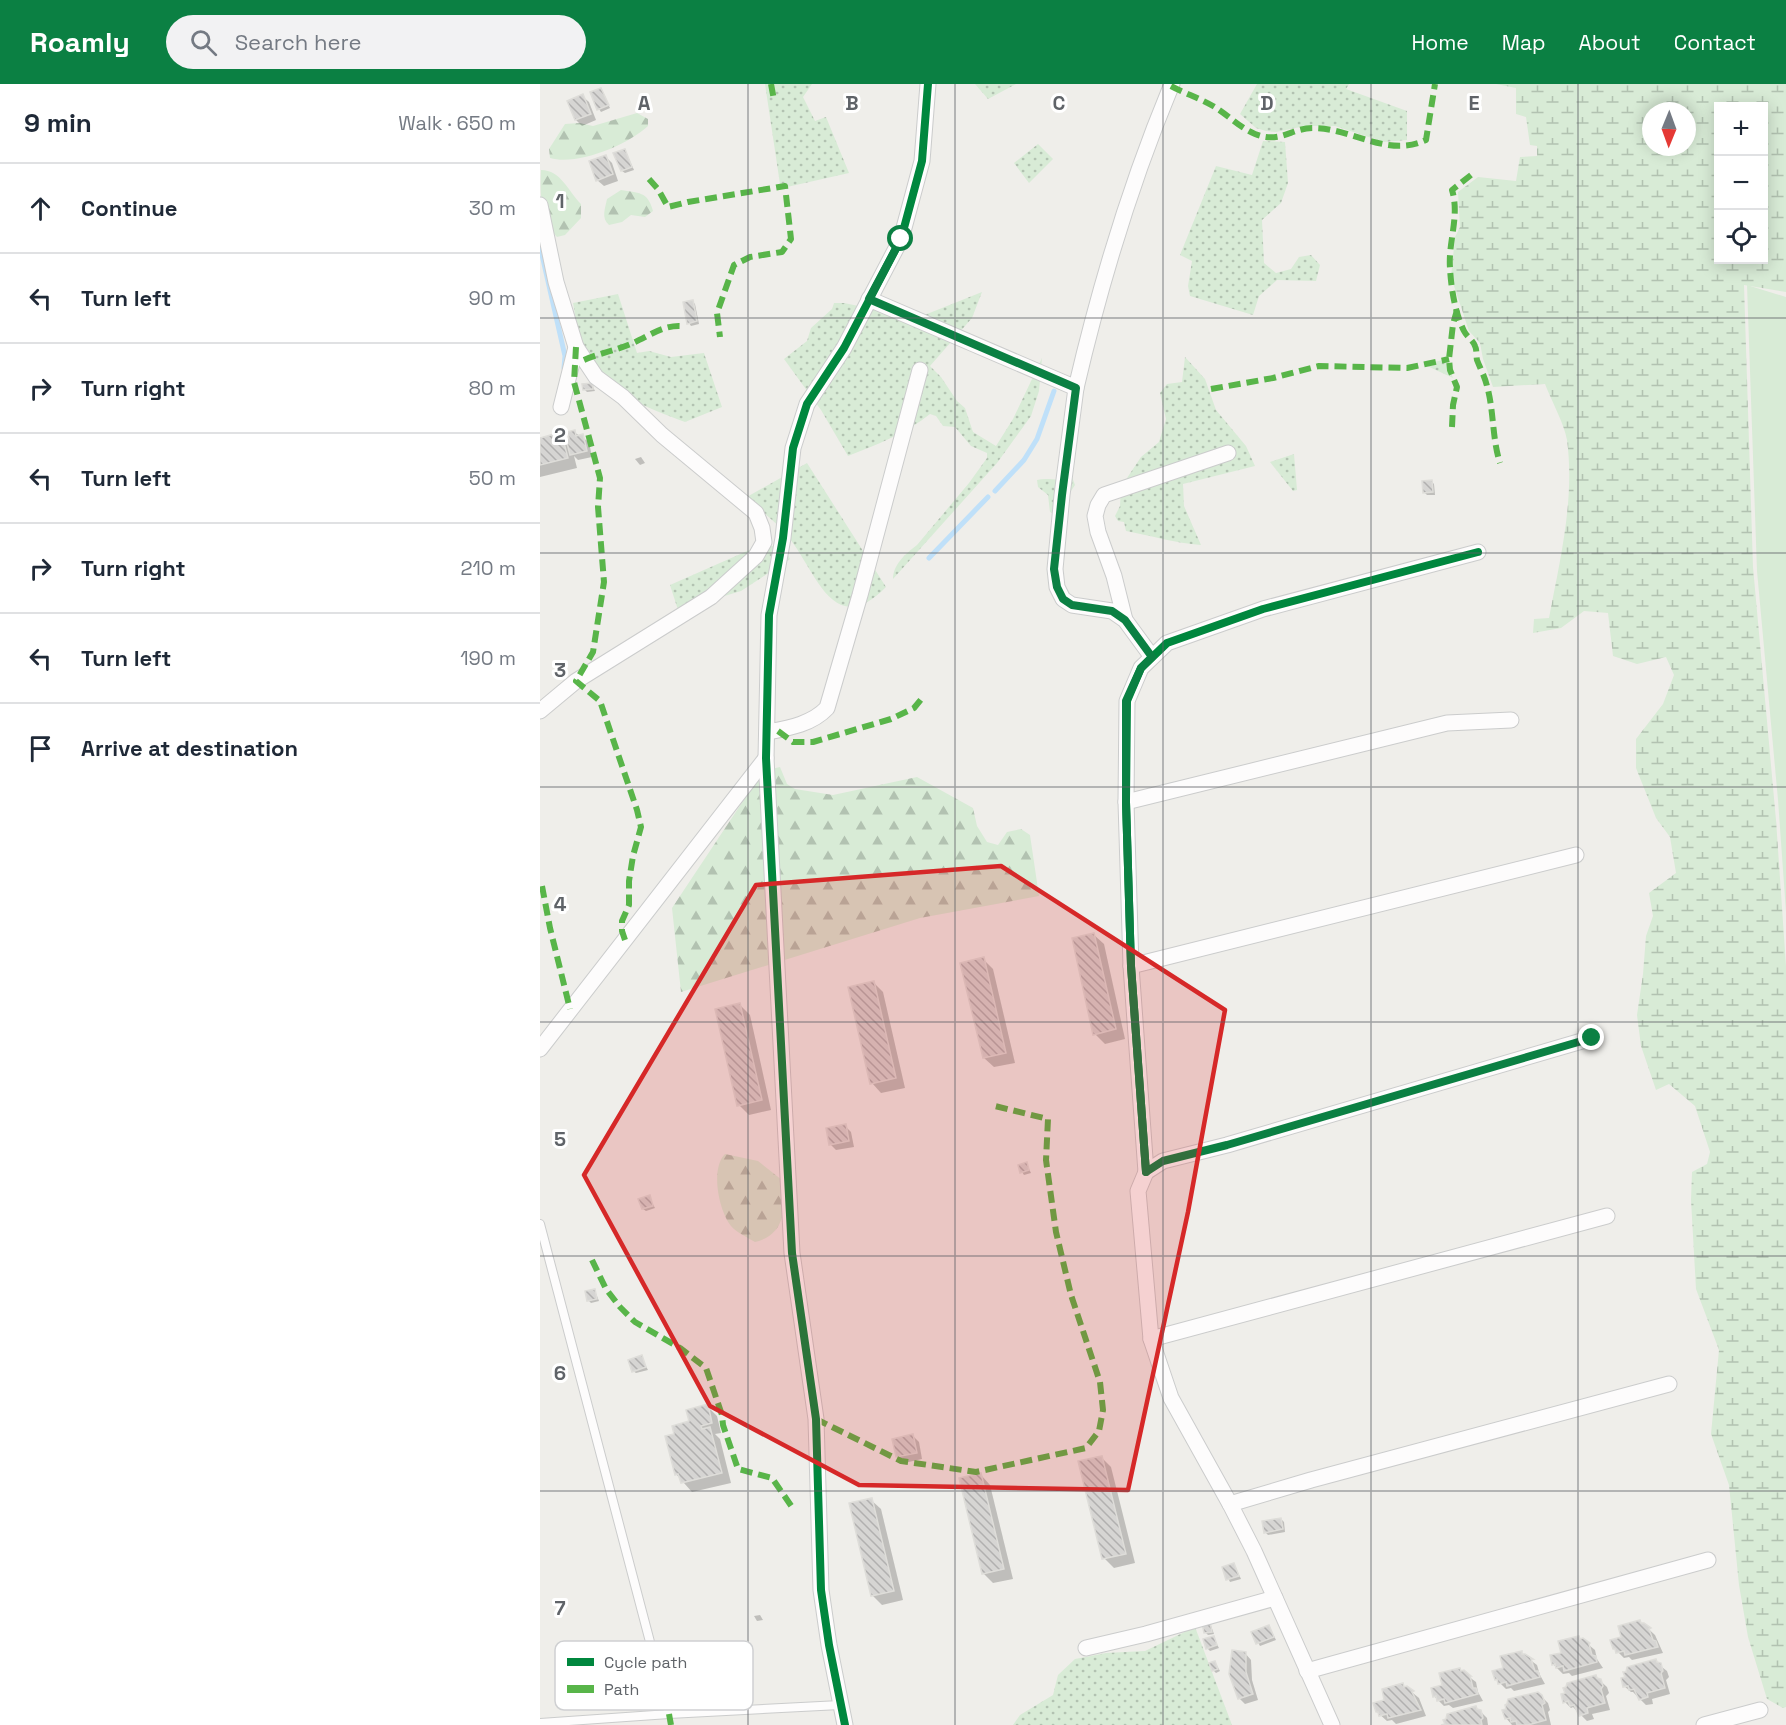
<!DOCTYPE html>
<html lang="en">
<head>
<meta charset="utf-8">
<style>
  :root { --surface:#fff; --page:#f2f2f3; --text:#1f2937; --muted:#747a83; --line:#e0e1e3; --accent:#0b8043 }
  body { margin:0; font-family:"Space Grotesk",sans-serif; background:var(--page); color:var(--text) }
  .controls { position:absolute; right:18px; top:18px; display:grid; overflow:hidden; border-radius:0px; box-shadow:0 3px 15px #0003 }
  .controls button { width:54px; height:54px; display:grid; place-items:center; padding:0; border:0; border-bottom:2px solid var(--line); background:var(--surface); color:var(--text); font:30px sans-serif }
  .compass { position:absolute; left:1102px; top:18px; width:54px; height:54px; border-radius:50%; background:var(--surface); box-shadow:0 3px 15px #0003; rotate:181deg }
  .stop { position:absolute; width:18px; height:18px; margin:-14px; border:4px solid #0b8043; border-radius:50%; background:#fff }
  .stop.end { background:#0b8043; border-color:#fff; box-shadow:0 2px 6px #0008 }
  .list { margin:0; padding:0; list-style:none }
  h2 { display:flex; justify-content:space-between; align-items:center; height:78px; margin:0; padding:0 24px; font-size:26px }
  h2 small { font-size:20px; font-weight:400; color:var(--muted) }
  .list li { display:grid; grid-template-columns:39px 1fr auto; gap:18px; align-items:center; box-sizing:border-box; height:90px; padding:0 24px; border-top:2px solid var(--line) }
  .list b { display:block; font-size:22px; white-space:nowrap }
  .list em { font-size:20px; font-style:normal; color:var(--muted) }
  .icon { flex:none; width:33px; height:33px; fill:none; stroke:currentColor; stroke-width:2; stroke-linecap:round; stroke-linejoin:round }
  .map { position:relative; flex:none; width:1246px; height:1641px; overflow:hidden }
  header { display:flex; align-items:center; gap:36px; box-sizing:border-box; height:84px; padding:0 30px; background:var(--accent); color:#fff }
  header strong { font-size:28px }
  nav { display:flex; gap:33px; margin-inline-start:auto; font-size:21px }
  .search { width:420px; height:54px; background:var(--page); display:flex; align-items:center; gap:15px; box-sizing:border-box; padding:0 21px; border-radius:33px; color:var(--muted); font-size:22px }
  main { display:flex }
  aside { flex:1; background:var(--surface) }
  .map>svg:first-child { display:block }
  .grass { fill:url(#grass-dots) }
  .forest { fill:url(#forest-firs) }
  .wetland { fill:url(#wetland-marsh); fill-rule:evenodd }
  .park { fill:#d8ebd6 }
  .shadow { fill:#0003 }
  .lines { fill:none; stroke-linecap:round; stroke-linejoin:round }
  .stream { stroke:#bfe0f9; stroke-width:5 }
  .building { fill:url(#building-back-hatch); stroke:#deddd9; stroke-width:1.5 }
  .lane-casing { stroke:#cbcccc; stroke-width:10 }
  .street-casing { stroke:#cbcccc; stroke-width:17 }
  .lane { stroke:#fdfcfc; stroke-width:8 }
  .street { stroke:#fdfcfc; stroke-width:15 }
  .quiet { stroke:#58b549; stroke-width:6; stroke-dasharray:12 6; stroke-linecap:butt }
  .cycleway-casing { stroke:#fff; stroke-width:11 }
  .cycleway { stroke:#00873e; stroke-width:8 }
  .route { stroke:#0b8043; stroke-width:8 }
  .marked { fill:#d62828; fill-opacity:0.2; stroke:#d62828; stroke-width:4.5; stroke-linejoin:round }
  .grid { fill:none; stroke:#5f6368; stroke-width:1.5; stroke-opacity:0.55 }
  .key { fill:#fff; stroke:#cfd0d2; stroke-width:1.5 }
  .key-label { font-size:16px; fill:#5f6368 }
  .grid-label { font-size:20px; text-anchor:middle; font-weight:bold; fill:#5f6368; stroke:#fff; stroke-width:6; stroke-linejoin:round; paint-order:stroke }
</style>
</head>
<body>
<header>
<strong>Roamly</strong>
<div class="search"><svg class="icon" aria-label="search" viewBox="0 0 24 24"><circle cx="10" cy="10" r="6"/><path d="M15 15l6 6"/></svg>Search here</div>
<nav><a>Home</a><a>Map</a><a>About</a><a>Contact</a></nav>
</header>
<main>
<aside>
<h2>9 min<small>Walk · 650 m</small></h2>
<ul class="list">
<li><svg class="icon" aria-label="ahead" viewBox="0 0 24 24"><path d="M12 20V5M6 11l6-6 6 6"/></svg><div><b>Continue</b></div><em>30 m</em></li>
<li><svg class="icon" aria-label="left" viewBox="0 0 24 24"><path d="M17 20v-9H6M10 6l-5 5 5 5"/></svg><div><b>Turn left</b></div><em>90 m</em></li>
<li><svg class="icon" aria-label="right" viewBox="0 0 24 24"><path d="M7 20v-9h11M14 6l5 5-5 5"/></svg><div><b>Turn right</b></div><em>80 m</em></li>
<li><svg class="icon" aria-label="left" viewBox="0 0 24 24"><path d="M17 20v-9H6M10 6l-5 5 5 5"/></svg><div><b>Turn left</b></div><em>50 m</em></li>
<li><svg class="icon" aria-label="right" viewBox="0 0 24 24"><path d="M7 20v-9h11M14 6l5 5-5 5"/></svg><div><b>Turn right</b></div><em>210 m</em></li>
<li><svg class="icon" aria-label="left" viewBox="0 0 24 24"><path d="M17 20v-9H6M10 6l-5 5 5 5"/></svg><div><b>Turn left</b></div><em>190 m</em></li>
<li><svg class="icon" aria-label="arrive" viewBox="0 0 24 24"><path d="M6 21V4h12l-3 4 3 4H6"/></svg><div><b>Arrive at destination</b></div></li>
</ul>
</aside>
<div class="map">
<svg width="1246" height="1641" viewBox="0 0 1246 1641">
  <defs>
    <pattern id="grass-dots" width="8" height="8" patternUnits="userSpaceOnUse" patternTransform="scale(1.5)"><rect width="8" height="8" fill="#d8ebd6"/><path d="M2 2h.1M6 6h.1" fill="none" stroke="#b2c2b1" stroke-width="1.8" stroke-linecap="round"/></pattern>
    <pattern id="forest-firs" width="22" height="20" patternUnits="userSpaceOnUse" patternTransform="scale(1.5)"><rect width="22" height="20" fill="#d8ebd6"/><path d="M5 1l3.5 6h-7zM16 11l3.5 6h-7z" fill="#b2c2b1"/></pattern>
    <pattern id="wetland-marsh" width="20" height="14" patternUnits="userSpaceOnUse" patternTransform="scale(1.5)"><rect width="20" height="14" fill="#d8ebd6"/><path d="M1 5h8M5 5V1M11 12h8M15 12V8" fill="none" stroke="#b2c2b1"/></pattern>
    <pattern id="building-back-hatch" width="6" height="6" patternUnits="userSpaceOnUse" patternTransform="scale(1.5)"><rect width="6" height="6" fill="#d6d5d3"/><path d="M-1 5l2 2M0 0l6 6M5-1l2 2" fill="none" stroke="#b1b0af"/></pattern>
  </defs>
  <rect width="100%" height="100%" fill="#efeeea"/>
  <g class="grass">
    <path d="M225 0H272L263 13 275 37 286 33 309 89 247 103 246 99 240 100Z"/>
    <path d="M435 0H476L448 15Z"/>
    <path d="M717 0H809L806 5 867 27V56L844 58 795 42H765L736 48 726 47 716 44 700 30Z"/>
    <path d="M723 57 745 58 748 99 741 119 722 136 724 179 736 189 751 185 759 173 771 171 780 181 776 197 737 196 719 212 713 231 650 212 648 202 652 177 640 171 676 82 712 91Z"/>
    <path d="M498 60 513 75 489 99 474 79Z"/>
    <path d="M442 208 432 234 390 282 401 293 417 317 425 324 433 348 456 362 473 335 502 274 499 307 491 332 457 379 353 495C353 481 365 470 377 461L429 399 447 374V369L431 362 415 343 403 342 396 332 390 330C367 349 336 361 308 372L281 326 244 275 267 257 271 244 292 225 294 219H304L377 234Z"/>
    <path d="M78 210 97 269 109 267 131 273 164 269 182 323 145 338C110 325 59 306 44 269 38 254 36 235 33 219Z"/>
    <path d="M645 273 665 295 676 326 706 362 715 382 643 400 644 422 661 461C635 459 612 452 586 447L584 438 578 437 575 432 580 422 581 403 601 373 619 358 626 335 620 309 627 300 642 298Z"/>
    <path d="M909 275 910 286 913 294 883 280Z"/>
    <path d="M754 370 757 406 753 407 730 378Z"/>
    <path d="M267 379 346 503C294 556 277 490 250 455 238 439 220 426 205 414Z"/>
    <path d="M532 393 535 401 529 410 528 429 519 432 510 428 508 411 498 403 497 396C509 393 521 399 532 393Z"/>
    <path d="M223 460 245 465 250 475 201 507 138 526 130 501Z"/>
    <path d="M655 1543 692 1641H473L480 1631 513 1611 518 1591 535 1575 566 1569 605 1567Z"/>
  </g>
  <g class="forest">
    <path d="M97 29 108 35V42C88 61 37 82 10 74L9 65 25 40 39 39 53 42Z"/>
    <path d="M1 86C21 86 28 107 41 120V134L25 151 17 153C0 136 0 110 1 86Z"/>
    <path d="M81 106C98 109 108 107 113 127L105 133 91 131 82 138 69 141C61 134 65 125 67 115Z"/>
    <path d="M240 683 247 700 255 705 293 711 377 693 433 724 437 742 447 758 458 761 467 748 481 745 490 751 499 812 380 834 141 908 132 824 223 687Z"/>
    <path d="M185 1070 218 1077 247 1100C244 1126 245 1151 215 1158 207 1153 197 1149 191 1142 179 1127 170 1085 185 1070Z"/>
  </g>
  <path class="wetland" d="M956 0H1246V208L1204 201 1213 483 1236 736 1246 882V1623L1243 1624 1227 1615 1208 1553 1199 1501 1189 1401 1171 1350 1179 1266 1156 1205 1151 1116 1152 1088 1167 1080 1170 1068 1155 1022 1129 1000 1116 1006 1101 962 1097 931 1103 890 1106 852 1113 832 1109 809 1136 789 1130 753 1116 734 1096 684V655L1123 620 1134 591 1126 573 1097 580 1073 572 1068 529 1044 527 1021 544 993 549 994 535 1009 534C1020 476 1035 415 1027 356 1024 339 1011 316 1005 300L953 303 943 275 940 259 929 247 911 193 915 153 920 143 918 108 938 93 976 97 980 73 997 72V62L990 61 986 33 976 30V4ZM1224 22V176H1178V22ZM1111 27H1147V63H1111Z"/>
  <path class="park" d="M1207 201 1246 213V828L1238 716 1217 487Z"/>
  <g class="shadow">
    <path d="M61 6 70 24 61 28 59 25Z"/>
    <path d="M42 12 49 18 56 36 42 42 36 36Z"/>
    <path d="M85 66 94 86 85 89 82 87Z"/>
    <path d="M65 72 72 79 78 97 64 102 57 96Z"/>
    <path d="M152 217 155 220 159 240 151 242 149 239Z"/>
    <path d="M52 301 55 307 47 308 44 305Z"/>
    <path d="M34 348 49 358 52 373 38 376 34 372 37 384 0 393V355L21 350 27 356Z"/>
    <path d="M101 373 105 379 100 381 95 375Z"/>
    <path d="M892 398 894 400 895 411H887L884 408Z"/>
    <path d="M554 851 564 860 585 955 565 960 555 950Z"/>
    <path d="M443 875 453 885 475 979 454 983 444 974Z"/>
    <path d="M333 898 343 908 365 1004 341 1009 332 999Z"/>
    <path d="M200 921 210 931 231 1026 209 1031 199 1021Z"/>
    <path d="M305 1042 311 1048 314 1063 296 1066 290 1060Z"/>
    <path d="M486 1079 491 1089 484 1091 482 1088Z"/>
    <path d="M109 1113 115 1124 106 1127 103 1125Z"/>
    <path d="M55 1207 59 1217 51 1219 48 1216Z"/>
    <path d="M101 1273 108 1286 96 1289 93 1287Z"/>
    <path d="M167 1322 177 1332 181 1349 175 1350 180 1355 191 1399 152 1408 136 1390V1351Z"/>
    <path d="M373 1352 379 1358 382 1375 364 1379 357 1372Z"/>
    <path d="M561 1373 571 1383 595 1479 574 1484 564 1474Z"/>
    <path d="M441 1391 450 1401 473 1495 453 1499 443 1489Z"/>
    <path d="M331 1416 341 1425 363 1516 342 1521 332 1511Z"/>
    <path d="M741 1435 744 1438 745 1448 728 1451 725 1448Z"/>
    <path d="M694 1480 701 1495 690 1498 683 1484Z"/>
    <path d="M220 1531 223 1536 217 1537 214 1532Z"/>
    <path d="M670 1539 674 1550 668 1551 665 1548Z"/>
    <path d="M1103 1540 1115 1551 1123 1569 1092 1576 1089 1573 1084 1574 1074 1564 1083 1554Z"/>
    <path d="M729 1542 736 1556 720 1562 713 1549Z"/>
    <path d="M673 1553 679 1564 670 1567 667 1564Z"/>
    <path d="M1039 1553 1055 1566 1057 1575 1063 1584 1032 1592 1029 1589 1023 1590 1013 1580Z"/>
    <path d="M705 1569 711 1576 712 1596 718 1616 705 1620 699 1614Z"/>
    <path d="M981 1569 997 1581 1000 1591 1005 1600 974 1607 971 1604 966 1605 956 1595Z"/>
    <path d="M675 1578 680 1587 676 1589 673 1586Z"/>
    <path d="M1118 1580 1127 1587 1129 1593 1126 1596 1130 1610 1112 1615 1113 1620 1106 1621 1093 1608H1091L1084 1602Z"/>
    <path d="M920 1586 936 1598 938 1608 943 1617 913 1624 909 1621 904 1622 894 1612Z"/>
    <path d="M1056 1593 1067 1603 1069 1609 1066 1612 1070 1626 1052 1630 1054 1635 1047 1637 1033 1623 1031 1624 1025 1618Z"/>
    <path d="M863 1601 879 1614 886 1632 856 1640 852 1636 847 1637 837 1628Z"/>
    <path d="M1001 1612 1008 1619 1010 1626 1008 1628 1011 1641H972L966 1634Z"/>
    <path d="M940 1627 947 1634 948 1641H907Z"/>
  </g>
  <g class="lines">
    <g class="stream">
      <path d="M0 162 25 272 24 284"/>
      <path d="M455 407 484 376 497 355 514 307"/>
      <path d="M389 474 448 413"/>
    </g>
  </g>
  <g class="building">
    <path d="M61 4 69 21 57 26 50 8Z"/>
    <path d="M43 10 51 30 35 36 27 17Z"/>
    <path d="M85 65 92 83 81 87 73 69Z"/>
    <path d="M66 71 73 90 56 97 49 77Z"/>
    <path d="M153 216 157 237 147 240 143 218Z"/>
    <path d="M53 299V305L43 306 42 300Z"/>
    <path d="M35 346 36 352 43 350 47 367 30 371 26 355 29 354 27 348Z"/>
    <path d="M21 348 28 374 0 381V354Z"/>
    <path d="M892 396 893 408 883 409 882 397Z"/>
    <path d="M554 849 576 945 553 951 532 854Z"/>
    <path d="M444 873 466 969 443 974 420 879Z"/>
    <path d="M334 897 356 994 330 1000 308 903Z"/>
    <path d="M200 919 222 1016 197 1022 175 925Z"/>
    <path d="M306 1040 309 1057 289 1061 286 1044Z"/>
    <path d="M487 1078 489 1086 480 1089 478 1081Z"/>
    <path d="M110 1111 113 1122 102 1125 98 1115Z"/>
    <path d="M55 1205 57 1215 47 1217 45 1207Z"/>
    <path d="M102 1271 106 1283 92 1288 88 1276Z"/>
    <path d="M168 1320 172 1339 161 1342 162 1345 170 1343 182 1389 141 1399 138 1390 135 1391 125 1352 134 1350 132 1342 149 1337 146 1326Z"/>
    <path d="M373 1350 377 1369 356 1373 352 1355Z"/>
    <path d="M562 1372 586 1470 562 1475 538 1377Z"/>
    <path d="M441 1389 464 1485 442 1490 419 1394Z"/>
    <path d="M332 1414 354 1507 331 1512 309 1419Z"/>
    <path d="M741 1434 743 1445 724 1449 722 1437Z"/>
    <path d="M694 1479 699 1492 686 1496 682 1483Z"/>
    <path d="M1100 1536 1101 1539H1104L1111 1544 1109 1545 1113 1556 1116 1557 1118 1563 1085 1571 1084 1567 1076 1569 1075 1565H1073L1070 1556 1081 1553 1078 1542Z"/>
    <path d="M670 1538 672 1548 664 1549 662 1539Z"/>
    <path d="M729 1541 734 1553 716 1560 711 1548Z"/>
    <path d="M674 1552 677 1561 666 1565 663 1555Z"/>
    <path d="M1039 1552 1040 1555 1043 1554 1050 1559 1049 1560 1052 1571 1056 1572 1057 1578 1024 1587 1023 1582 1016 1584 1015 1580 1012 1581 1010 1571 1021 1569 1018 1557Z"/>
    <path d="M692 1566 706 1568V1588L713 1610 698 1615 689 1590Z"/>
    <path d="M982 1567V1570H985L993 1575H991L995 1587H998L1000 1593 967 1602 966 1598 958 1600 957 1595 955 1596 952 1587 963 1584 960 1572Z"/>
    <path d="M1116 1575 1117 1578 1121 1579 1123 1587 1121 1589 1125 1604 1107 1609 1108 1613 1099 1616 1094 1605 1089 1606 1088 1602 1083 1603 1081 1594 1085 1593 1083 1588H1086L1087 1583Z"/>
    <path d="M675 1577 678 1585 672 1587 669 1579Z"/>
    <path d="M920 1584 921 1587 924 1586 931 1592H930L933 1604H936L938 1610 905 1619 904 1615 897 1617 896 1612 893 1613 891 1604 902 1601 899 1589Z"/>
    <path d="M1056 1591 1057 1594 1061 1595 1063 1602 1061 1605 1065 1619 1047 1624 1048 1629 1039 1632 1034 1621 1030 1622 1028 1617 1023 1619 1021 1610 1025 1609 1023 1604 1026 1603 1027 1599Z"/>
    <path d="M863 1599 864 1603 867 1602 874 1607 872 1608 881 1626 848 1634 847 1630 839 1632 838 1628H836L833 1619 844 1616 842 1605Z"/>
    <path d="M998 1608 1002 1611 1005 1619 1002 1621 1006 1636 988 1641H977L976 1637 971 1638 970 1634 965 1635 962 1626 966 1625 965 1621 967 1620 968 1615Z"/>
    <path d="M936 1622 937 1625 941 1626 943 1634 941 1636 942 1641H901L905 1640 903 1636 906 1635 907 1630Z"/>
  </g>
  <g class="lines">
    <defs>
      <g id="lane">
        <path d="M0 1140 129 1630 300 1621"/>
        <path d="M0 1639 129 1630"/>
      </g>
      <g id="street">
        <path d="M0 121 16 198 36 263 21 323"/>
        <path d="M329 215 536 304C560 201 591 98 632 0"/>
        <path d="M536 304 522 411 515 485 517 503 523 515 532 521 572 527 585 536 612 573"/>
        <path d="M585 536 574 492 558 448 555 432 558 421 564 411 688 369"/>
        <path d="M0 627 36 597 171 513 216 472 224 458 222 444 216 429 122 351 83 313 56 293 36 263"/>
        <path d="M228 648C249 644 272 640 287 624L320 511 380 286"/>
        <path d="M586 718 907 639 971 636"/>
        <path d="M591 882 1036 771"/>
        <path d="M0 965 226 674"/>
        <path d="M606 1088 591 882 586 718 587 617 601 584 627 559 723 525 938 468"/>
        <path d="M611 1255 1067 1132"/>
        <path d="M690 1420 631 1314 611 1255 598 1107 606 1088 623 1077 687 1061 1052 954"/>
        <path d="M546 1564 606 1550 735 1514"/>
        <path d="M767 1587 1168 1476"/>
        <path d="M305 1641 289 1561 281 1506 276 1335 252 1169 226 674 229 531 243 454 253 364 267 320 304 264 361 155 382 77 388 0"/>
        <path d="M792 1641 714 1467 690 1420 771 1396 1129 1300"/>
        <path d="M1164 1641 1220 1626"/>
      </g>
    </defs>
    <use href="#lane" class="lane-casing"/>
    <use href="#street" class="street-casing"/>
    <use href="#lane" class="lane"/>
    <use href="#street" class="street"/>
    <g class="quiet">
      <path d="M231 0 234 16"/>
      <path d="M631 2C644 9 659 14 673 22 687 30 700 44 715 50 740 60 751 44 773 44 812 44 847 74 886 56L895 0"/>
      <path d="M931 91 912 106C920 132 908 158 910 184 911 204 915 229 924 247 927 253 933 256 935 262 937 266 936 271 937 276 940 284 945 293 947 302 954 327 952 354 960 379"/>
      <path d="M109 95 118 105 128 123 148 118 245 102 251 155 242 168 210 173 194 181 177 229 180 253"/>
      <path d="M36 263 34 298 60 394 58 423 64 498 53 568 36 597 60 617 97 726 101 743 93 772 89 797V821L82 837V847L85 856"/>
      <path d="M44 276C60 269 77 266 93 259 109 252 123 241 141 242"/>
      <path d="M671 305 733 294 779 282 867 284 909 275"/>
      <path d="M912 343 913 321 917 303 910 286 909 275 913 240 917 226"/>
      <path d="M238 647 253 658H273L351 635 374 624 383 613"/>
      <path d="M2 802 10 844 30 925"/>
      <path d="M52 1176 66 1205 80 1223 95 1238 140 1264 166 1284 182 1331 183 1341 198 1385 232 1394 252 1423"/>
      <path d="M276 1335 361 1377 436 1388 546 1364 559 1347 563 1326 560 1298 531 1211 516 1148 506 1076 508 1035 455 1022"/>
      <path d="M129 1630 131 1641"/>
    </g>
    <defs>
      <g id="cycleway">
        <path d="M606 1088 591 882 586 718 587 617 601 584 627 559 723 525 938 468"/>
        <path d="M305 1641 289 1561 281 1506 276 1335 252 1169 226 674 229 531 243 454 253 364 267 320 304 264 361 155 382 77 388 0"/>
      </g>
    </defs>
    <use href="#cycleway" class="cycleway-casing"/>
    <use href="#cycleway" class="cycleway"/>
  </g>
  <g class="lines">
    <path class="route" d="M361 155 329 215 536 304 522 411 514 485 517 503 523 515 532 521 572 527 585 536 612 573 601 584 586 617V718L591 882 606 1088 623 1077 687 1061 1052 954"/>
  </g>
  <path class="marked" d="M461 782 685 926 648 1128 588 1406 319 1401 170 1322 44 1091 216 801Z"/>
  <path class="grid" d="M208 0V1641M415 0V1641M623 0V1641M831 0V1641M1038 0V1641M0 234H1246M0 469H1246M0 703H1246M0 938H1246M0 1172H1246M0 1407H1246"/>
  <rect x="15" y="1557" width="198" height="69" rx="9" class="key"/>
  <rect x="27" y="1574" width="27" height="8" fill="#00873e"/>
  <rect x="27" y="1601" width="27" height="8" fill="#58b549"/>
  <g class="key-label">
    <text x="64" y="1584">Cycle path</text>
    <text x="64" y="1611">Path</text>
  </g>
  <g class="grid-label">
    <text x="104" y="26">A</text>
    <text x="312" y="26">B</text>
    <text x="519" y="26">C</text>
    <text x="727" y="26">D</text>
    <text x="934" y="26">E</text>
    <text x="20" y="124">1</text>
    <text x="20" y="358">2</text>
    <text x="20" y="593">3</text>
    <text x="20" y="827">4</text>
    <text x="20" y="1062">5</text>
    <text x="20" y="1296">6</text>
    <text x="20" y="1531">7</text>
  </g>
</svg>
<div class="controls">
<button>+</button>
<button>−</button>
<button><svg class="icon" aria-label="locate" viewBox="0 0 24 24"><circle cx="12" cy="12" r="6"/><path d="M12 2v4M12 18v4M2 12h4M18 12h4"/></svg></button>
</div>
<svg class="compass" viewBox="-18 -18 36 36"><path d="M0-13l5 13h-10z" fill="#e53935"/><path d="M0 13l5-13h-10z" fill="#747a83"/></svg>
<div class="stop" style="left:361px;top:155px"></div>
<div class="stop end" style="left:1052px;top:954px"></div>
</div>
</main>
</body>
</html>
